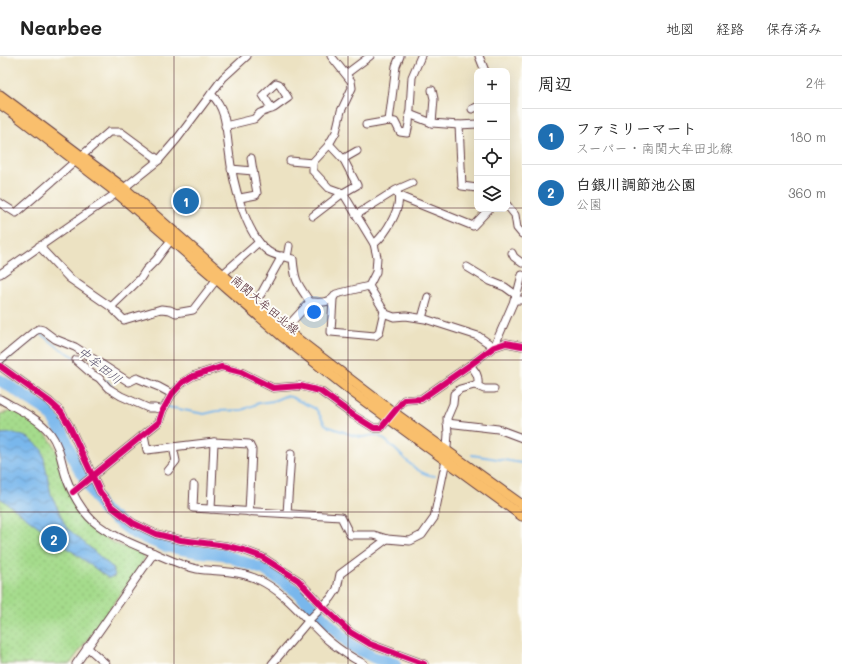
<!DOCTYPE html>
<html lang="ja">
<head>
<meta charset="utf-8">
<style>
  :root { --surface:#fff; --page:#f6f6f6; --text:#222; --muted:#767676; --line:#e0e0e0; --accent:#1f6fb2 }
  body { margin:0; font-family:Mali,"Klee One",sans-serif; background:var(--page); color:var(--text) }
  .controls { position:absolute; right:12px; top:12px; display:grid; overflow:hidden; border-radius:8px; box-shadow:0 4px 16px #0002 }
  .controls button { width:36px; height:36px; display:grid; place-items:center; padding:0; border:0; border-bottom:1px solid var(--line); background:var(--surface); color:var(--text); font:20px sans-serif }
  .you { position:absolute; left:314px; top:256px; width:14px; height:14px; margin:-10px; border:3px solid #fff; border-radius:50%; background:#1a73e8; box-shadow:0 0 0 6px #1a73e833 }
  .badge { display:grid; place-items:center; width:26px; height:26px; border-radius:50%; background:var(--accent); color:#fff; font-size:13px; font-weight:700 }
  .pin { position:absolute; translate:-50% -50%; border:2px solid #fff; box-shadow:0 1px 4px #0006 }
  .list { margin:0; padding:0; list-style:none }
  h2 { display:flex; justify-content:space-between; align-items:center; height:52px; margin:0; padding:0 16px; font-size:17px }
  h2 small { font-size:13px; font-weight:400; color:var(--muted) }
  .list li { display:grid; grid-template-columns:26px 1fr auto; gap:12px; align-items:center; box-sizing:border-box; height:56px; padding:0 16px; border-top:1px solid var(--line) }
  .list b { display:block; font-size:15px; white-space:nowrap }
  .list p { margin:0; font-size:13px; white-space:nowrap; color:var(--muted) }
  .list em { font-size:13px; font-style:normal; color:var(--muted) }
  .icon { flex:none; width:22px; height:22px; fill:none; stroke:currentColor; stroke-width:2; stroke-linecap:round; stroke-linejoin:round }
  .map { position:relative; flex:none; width:522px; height:608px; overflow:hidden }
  header { display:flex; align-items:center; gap:24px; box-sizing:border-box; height:56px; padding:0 20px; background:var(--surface); border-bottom:1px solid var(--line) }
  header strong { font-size:19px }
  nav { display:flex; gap:22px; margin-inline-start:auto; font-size:14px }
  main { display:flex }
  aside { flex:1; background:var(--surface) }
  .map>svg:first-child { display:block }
  .park { fill:url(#park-dots); stroke:#787d5c }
  .water { fill:url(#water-waves); stroke:#626b8c }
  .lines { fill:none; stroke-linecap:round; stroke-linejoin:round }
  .stream { stroke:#79b7ec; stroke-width:2 }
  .river { stroke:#79b7ec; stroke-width:12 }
  .minor-casing { stroke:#623c42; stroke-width:9 }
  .major-casing { stroke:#623c42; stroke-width:11 }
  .minor { stroke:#fff; stroke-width:7 }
  .major { stroke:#f9bf6d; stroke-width:9 }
  .cycleway-casing { stroke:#fdfcf7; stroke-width:8 }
  .cycleway { stroke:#d6006c; stroke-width:6 }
  .grid { fill:none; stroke:#4a1f2b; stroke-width:1; stroke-opacity:0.55 }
  .labels { text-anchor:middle; stroke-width:4; stroke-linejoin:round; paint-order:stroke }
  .street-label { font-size:12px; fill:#4a1f2b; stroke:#fdfcf7 }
  .water-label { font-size:13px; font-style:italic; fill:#5a546f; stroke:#fdfcf7 }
</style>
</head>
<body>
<header>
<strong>Nearbee</strong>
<nav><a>地図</a><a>経路</a><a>保存済み</a></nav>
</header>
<main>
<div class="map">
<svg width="522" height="608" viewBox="0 0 522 608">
  <defs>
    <pattern id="park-dots" width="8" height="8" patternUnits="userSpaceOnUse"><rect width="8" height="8" fill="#a5db8c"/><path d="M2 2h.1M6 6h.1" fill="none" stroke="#90bc79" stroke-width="1.8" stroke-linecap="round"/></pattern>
    <pattern id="water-waves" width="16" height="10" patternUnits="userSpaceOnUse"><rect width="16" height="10" fill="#79b7ec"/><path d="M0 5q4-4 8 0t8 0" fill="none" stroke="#6594bf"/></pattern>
  </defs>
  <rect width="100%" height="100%" fill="#fdfcf7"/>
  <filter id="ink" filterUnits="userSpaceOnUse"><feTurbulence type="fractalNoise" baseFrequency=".025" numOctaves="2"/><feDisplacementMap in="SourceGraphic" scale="8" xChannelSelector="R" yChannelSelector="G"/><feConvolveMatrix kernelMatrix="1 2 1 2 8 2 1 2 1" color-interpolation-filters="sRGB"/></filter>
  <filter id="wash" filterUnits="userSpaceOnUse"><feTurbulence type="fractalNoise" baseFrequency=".012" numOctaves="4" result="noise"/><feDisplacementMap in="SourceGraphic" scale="16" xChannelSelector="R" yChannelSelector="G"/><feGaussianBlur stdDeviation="0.9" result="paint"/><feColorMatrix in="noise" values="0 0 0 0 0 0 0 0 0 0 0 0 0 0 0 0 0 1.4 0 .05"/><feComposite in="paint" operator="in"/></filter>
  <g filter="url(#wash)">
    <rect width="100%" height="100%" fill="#ece2c2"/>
    <path class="park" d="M13 354C30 364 51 377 57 397 61 411 63 426 69 438 79 457 95 477 114 487 123 492 134 494 143 498L144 503 133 521 70 608H0V358L9 356Z"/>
    <path class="water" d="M14 377 29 382 42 393 51 438 66 471 113 512 115 520 108 522 0 442V378Z"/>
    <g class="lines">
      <g class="stream">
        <path d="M0 309 40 277 59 292 77 302"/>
        <path d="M106 324 112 331"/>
        <path d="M158 349 204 358 217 355 242 354 259 347 273 345 285 340 291 341 316 353 325 368 329 371C338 373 353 381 362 381 371 381 373 376 382 382 399 393 413 419 435 420"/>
        <path d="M472 399 522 407"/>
      </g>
      <path class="river" d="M0 324 48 355 63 377 75 406 103 454 135 478 165 490 193 495 222 498 265 514 296 535 352 590 373 601 395 608"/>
    </g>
  </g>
  <g filter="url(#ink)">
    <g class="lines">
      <defs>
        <g id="minor">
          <path d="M331 0 351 25 352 32 341 55 336 76 328 90 313 106V115L329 132 343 137 374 188 377 201 376 216 369 230"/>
          <path d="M400 0 396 10 389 65 395 66 400 76 407 77 409 68 412 21 421 0"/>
          <path d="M479 0 485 15"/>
          <path d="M346 18 370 0"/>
          <path d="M432 34 434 43 432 67"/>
          <path d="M211 38C227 53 226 74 229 95 232 123 245 179 269 196 276 200 285 201 293 203 295 226 297 227 310 246 321 246 330 248 336 238L369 230"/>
          <path d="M472 53 477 51"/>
          <path d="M409 58 432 67 459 69 477 68"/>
          <path d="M366 69 389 65"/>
          <path d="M459 69 462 130 477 132"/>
          <path d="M225 70 254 63 260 57 274 52 288 42 279 28 276 27 263 39 272 53"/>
          <path d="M251 102 253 115"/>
          <path d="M343 103 357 95"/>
          <path d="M290 105 313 107"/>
          <path d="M231 113 253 115 257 137 256 139 240 142"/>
          <path d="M399 140 473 170 489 153"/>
          <path d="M0 147 16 157 109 76H121L159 104"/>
          <path d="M507 149 515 159 517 172 522 178"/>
          <path d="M356 159 396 134 412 127"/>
          <path d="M313 160 343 137 357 129 344 104 329 88"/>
          <path d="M374 188C385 179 404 150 397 136"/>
          <path d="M39 190 69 222 111 251 124 264 161 253 170 254 176 257 193 254 216 224 259 186"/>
          <path d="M512 197 514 201 522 207"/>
          <path d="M287 201 289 190"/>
          <path d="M467 211 490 225 505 231 516 239"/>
          <path d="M0 218 124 132 159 104 177 83 223 22 247 0"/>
          <path d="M369 230 386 258 394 261 406 260 425 263 478 280 494 291"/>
          <path d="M333 243 331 276 375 280 379 277 384 255"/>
          <path d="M514 244H522"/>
          <path d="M253 246 261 238 282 200"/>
          <path d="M111 251 140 223 146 214 156 204 171 184"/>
          <path d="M422 262 428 241"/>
          <path d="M285 273 310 246"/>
          <path d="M494 291 517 238 522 219"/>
          <path d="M0 304 35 275 39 273 43 274 55 283 75 291 129 326 137 322 159 331 172 338"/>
          <path d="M76 304 92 318 99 322 108 332 121 340 148 352H155L163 354"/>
          <path d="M0 310 50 346 61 356 69 369 100 436 112 451 133 467 156 478 181 484 227 490 243 494 262 501 298 524 322 550 350 576 370 588 424 608"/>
          <path d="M475 329 484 333H494"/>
          <path d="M0 343C17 353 37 361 50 377 60 390 61 406 66 421 71 436 82 455 93 465 111 480 133 488 154 497 168 503 182 510 197 513 218 516 239 514 259 524 287 537 306 565 329 585 340 594 352 602 364 608"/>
          <path d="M447 367 498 373 522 382"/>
          <path d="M144 379 147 394 214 386 249 388 252 394 249 456"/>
          <path d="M168 415 176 405 173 391"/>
          <path d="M194 429 193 452 341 461 350 479H374L387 483 410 485 422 479 434 462 446 404 448 378 447 362 453 348 454 338 460 333 478 328C479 319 475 315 470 309"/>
          <path d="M73 436 159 366 163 354 172 338 183 326 193 320 221 311 241 316 273 332 300 330 320 335 353 359 374 372H381L404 344 421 343 470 309 494 291 506 287 522 290"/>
          <path d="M211 453 214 386"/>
          <path d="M287 457 291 398"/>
          <path d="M87 591 106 608"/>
          <path d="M76 608 154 497"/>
          <path d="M272 608 310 563 331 542 337 533 340 518 387 483"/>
        </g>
        <g id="major">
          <path d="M0 39 124 132 287 275 393 356 522 449"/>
          <path d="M0 48 13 57 117 137 283 281 351 335 522 460"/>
        </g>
      </defs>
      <use href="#minor" class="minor-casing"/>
      <use href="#major" class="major-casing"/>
      <use href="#minor" class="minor"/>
      <use href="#major" class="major"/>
      <defs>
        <g id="cycleway">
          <path d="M0 310 50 346 61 356 69 369 100 436 112 451 133 467 156 478 181 484 227 490 243 494 262 501 298 524 322 550 350 576 370 588 424 608"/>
          <path d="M73 436 159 366 163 354 172 338 183 326 193 320 221 311 241 316 273 332 300 330 320 335 353 359 374 372H381L404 344 421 343 470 309 494 291 506 287 522 290"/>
        </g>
      </defs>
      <use href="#cycleway" class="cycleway-casing"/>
      <use href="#cycleway" class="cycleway"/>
    </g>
  </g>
  <path class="grid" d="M174 0V608M348 0V608M0 152H477M507 152H522M0 304H522M0 456H522"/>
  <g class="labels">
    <g class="street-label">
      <text transform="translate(265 249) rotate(40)" y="4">南関大牟田北線</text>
    </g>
    <g class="water-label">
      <text transform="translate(100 309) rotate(38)" y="5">中牟田川</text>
    </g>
  </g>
</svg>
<div class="controls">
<button>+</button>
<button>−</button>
<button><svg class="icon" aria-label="locate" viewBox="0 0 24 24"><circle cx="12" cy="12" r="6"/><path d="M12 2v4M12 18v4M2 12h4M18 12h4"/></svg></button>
<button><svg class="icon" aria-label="layers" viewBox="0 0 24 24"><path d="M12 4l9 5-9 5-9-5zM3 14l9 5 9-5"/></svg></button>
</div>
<div class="you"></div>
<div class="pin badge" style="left:186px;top:145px">1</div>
<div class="pin badge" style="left:54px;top:483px">2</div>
</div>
<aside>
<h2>周辺<small>2件</small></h2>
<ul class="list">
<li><span class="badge">1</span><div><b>ファミリーマート</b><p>スーパー · 南関大牟田北線</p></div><em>180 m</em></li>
<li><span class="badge">2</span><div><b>白銀川調節池公園</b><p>公園</p></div><em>360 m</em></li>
</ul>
</aside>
</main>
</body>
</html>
